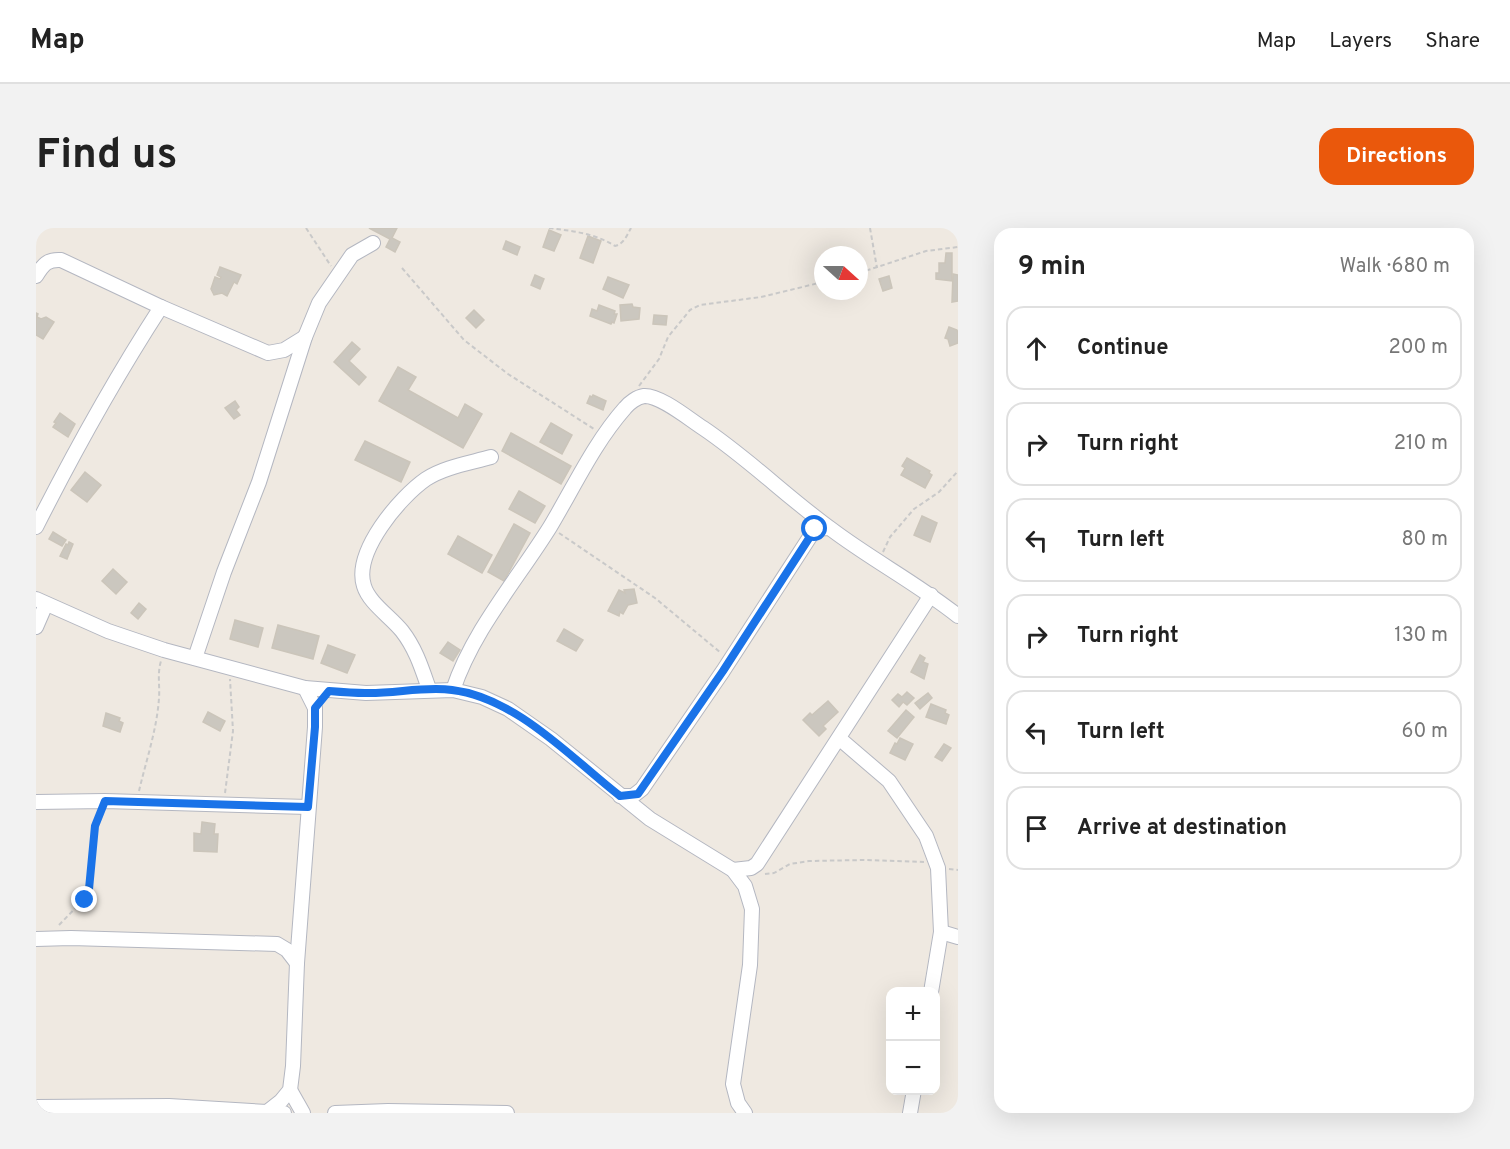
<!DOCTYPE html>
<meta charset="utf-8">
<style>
body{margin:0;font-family:Overpass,sans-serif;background:#f2f2f2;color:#222}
.controls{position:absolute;right:18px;bottom:18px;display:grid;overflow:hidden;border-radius:12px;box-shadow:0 6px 24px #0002}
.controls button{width:54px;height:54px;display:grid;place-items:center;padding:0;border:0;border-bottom:2px solid #e0e0e0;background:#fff;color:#222;font:30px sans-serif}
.compass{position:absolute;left:778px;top:18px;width:54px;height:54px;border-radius:50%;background:#fff;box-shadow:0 6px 24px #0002;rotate:111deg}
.stop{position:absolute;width:18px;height:18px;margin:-14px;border:4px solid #1a73e8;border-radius:50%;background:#fff}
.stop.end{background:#1a73e8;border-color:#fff;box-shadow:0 2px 6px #0008}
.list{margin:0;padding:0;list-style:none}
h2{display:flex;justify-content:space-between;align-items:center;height:78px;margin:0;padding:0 24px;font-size:26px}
h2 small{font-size:20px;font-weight:400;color:#767676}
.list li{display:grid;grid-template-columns:39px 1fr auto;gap:18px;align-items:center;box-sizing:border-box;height:84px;margin:0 12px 12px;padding:0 12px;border:2px solid #e0e0e0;border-radius:18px}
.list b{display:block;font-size:22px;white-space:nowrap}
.list em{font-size:20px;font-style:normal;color:#767676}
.icon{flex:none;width:33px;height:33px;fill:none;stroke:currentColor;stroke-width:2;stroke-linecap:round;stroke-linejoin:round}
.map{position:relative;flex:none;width:922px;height:885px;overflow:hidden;border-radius:18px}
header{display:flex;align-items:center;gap:36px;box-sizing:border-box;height:84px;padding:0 30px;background:#fff;border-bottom:2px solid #e0e0e0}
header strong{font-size:28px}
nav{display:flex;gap:33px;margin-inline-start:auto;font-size:21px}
.intro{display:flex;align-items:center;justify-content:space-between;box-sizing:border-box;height:144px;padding:0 36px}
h1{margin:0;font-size:42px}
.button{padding:15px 27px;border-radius:18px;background:#ea580c;color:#fff;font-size:21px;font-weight:700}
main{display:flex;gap:36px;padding:0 36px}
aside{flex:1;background:#fff;border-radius:18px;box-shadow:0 6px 24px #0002}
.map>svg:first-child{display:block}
.building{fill:#cbc7bf;stroke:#cbc5ba;stroke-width:1.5}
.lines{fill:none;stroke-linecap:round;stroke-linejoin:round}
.minor-casing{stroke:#b4b7c1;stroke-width:16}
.path{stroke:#c9c9c9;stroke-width:2;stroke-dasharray:4.5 3;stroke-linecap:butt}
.minor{stroke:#fff;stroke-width:14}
.route{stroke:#1a73e8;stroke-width:8}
</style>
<header>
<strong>Map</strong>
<nav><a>Map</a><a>Layers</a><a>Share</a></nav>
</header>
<div class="intro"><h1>Find us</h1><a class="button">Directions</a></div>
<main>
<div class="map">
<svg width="922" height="885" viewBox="0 0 922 885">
<rect width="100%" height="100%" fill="#efe9e1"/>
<g class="building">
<path d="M 333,0 L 361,0 L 356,10 L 364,14 L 359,24 L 350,19 L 354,11 Z"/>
<path d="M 513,2 L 525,7 L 518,23 L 507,19 Z"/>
<path d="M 552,8 L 565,13 L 557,35 L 544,30 Z"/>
<path d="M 470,13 L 484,19 L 481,27 L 467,21 Z"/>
<path d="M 910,25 L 916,25 L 916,53 L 900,51 L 900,45 L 903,45 L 903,35 L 909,35 Z"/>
<path d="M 184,39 L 205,47 L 201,56 L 198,54 L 191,68 L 186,65 L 178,67 L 175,61 L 179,49 L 184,51 L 185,49 L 181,47 Z"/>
<path d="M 917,46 L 922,47 L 922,73 L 916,74 Z"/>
<path d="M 499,47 L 508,51 L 504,61 L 495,57 Z"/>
<path d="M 853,48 L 856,60 L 847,63 L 843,51 Z"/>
<path d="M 572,49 L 593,57 L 587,70 L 567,61 Z"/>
<path d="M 596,76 L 597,79 L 604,80 L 603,91 L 585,93 L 584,77 Z"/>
<path d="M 563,77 L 579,83 L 578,86 L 581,86 L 578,95 L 576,94 L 575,96 L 554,88 L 556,81 L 561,83 Z"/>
<path d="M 438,82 L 448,92 L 440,100 L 430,90 Z"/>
<path d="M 0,85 L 2,86 L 1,89 L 5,91 L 10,89 L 18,94 L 7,111 L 0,107 Z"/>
<path d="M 618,87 L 631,88 L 630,97 L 617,96 Z"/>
<path d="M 913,99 L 921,102 L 922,105 L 922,115 L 914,118 L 912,111 L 909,110 Z"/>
<path d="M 316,114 L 324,121 L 313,133 L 330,149 L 323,157 L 298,134 Z"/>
<path d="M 362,139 L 380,149 L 372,162 L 422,190 L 429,176 L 446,186 L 427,220 L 343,173 Z"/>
<path d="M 557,167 L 570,173 L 567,182 L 551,175 L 554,168 L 556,169 Z"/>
<path d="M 199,173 L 203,179 L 200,182 L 204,187 L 198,191 L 189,180 Z"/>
<path d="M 24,185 L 39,196 L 32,209 L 17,199 L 20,195 L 18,194 Z"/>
<path d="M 515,195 L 536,207 L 526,226 L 504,214 Z"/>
<path d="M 475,205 L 535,238 L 525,256 L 466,223 Z"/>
<path d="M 329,213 L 374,234 L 365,254 L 319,232 Z"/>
<path d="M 871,230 L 894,243 L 893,245 L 896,247 L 889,260 L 865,247 L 869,240 L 866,238 Z"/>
<path d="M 49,244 L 65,257 L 51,274 L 35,262 Z"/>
<path d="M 483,263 L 509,278 L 499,295 L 473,281 Z"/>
<path d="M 886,288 L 901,295 L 894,314 L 878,307 Z"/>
<path d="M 478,296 L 494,305 L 468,353 L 452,344 Z"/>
<path d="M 17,304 L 30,312 L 26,318 L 13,311 Z"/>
<path d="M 422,308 L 456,327 L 446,345 L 412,326 Z"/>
<path d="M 33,314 L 37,316 L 31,331 L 24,328 L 30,316 L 32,317 Z"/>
<path d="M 77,341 L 91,354 L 80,366 L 66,353 Z"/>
<path d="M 598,361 L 601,375 L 592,377 L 587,386 L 584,384 L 583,388 L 572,383 L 583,362 L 589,365 L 588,362 Z"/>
<path d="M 103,375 L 110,381 L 102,391 L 95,385 Z"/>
<path d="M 199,392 L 227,400 L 222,419 L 194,411 Z"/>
<path d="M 242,397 L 283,408 L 277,431 L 236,420 Z"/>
<path d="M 528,401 L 547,412 L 540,423 L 521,413 Z"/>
<path d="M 412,414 L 424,422 L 417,433 L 404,425 Z"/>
<path d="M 292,417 L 319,427 L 311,445 L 285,435 Z"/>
<path d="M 884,427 L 889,430 L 887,434 L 892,436 L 888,451 L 875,444 Z"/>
<path d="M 871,464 L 878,470 L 871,477 L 867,474 L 863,479 L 856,472 L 862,466 L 866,469 Z"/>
<path d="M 892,465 L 896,470 L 884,481 L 879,475 Z"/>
<path d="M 792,473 L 802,484 L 787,498 L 790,501 L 783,508 L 767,492 L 774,485 L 776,487 Z"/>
<path d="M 895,476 L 910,482 L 909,485 L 913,487 L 910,496 L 890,489 Z"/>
<path d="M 870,482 L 878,489 L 861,510 L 852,503 Z"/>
<path d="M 172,484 L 189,493 L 184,503 L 167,494 Z"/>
<path d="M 70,485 L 84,490 L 83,493 L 87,495 L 84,504 L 67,498 Z"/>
<path d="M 864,510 L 877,516 L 869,532 L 854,525 L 859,515 L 861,516 Z"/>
<path d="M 908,516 L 915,520 L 906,533 L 899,529 Z"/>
<path d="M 166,594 L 179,596 L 178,606 L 182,606 L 181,624 L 158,623 L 158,605 L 165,606 Z"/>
</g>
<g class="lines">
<defs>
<g id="minor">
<path d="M 0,48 C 7,37 11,31 25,32 L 125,79 L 232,125 L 248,122 L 269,109"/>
<path d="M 0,299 C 38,224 79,150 125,79"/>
<path d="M 0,371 L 72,403 L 128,422 L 269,460 L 330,465 L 417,462 L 446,469 L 472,481 L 515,511 L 614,591 L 697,642 L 709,658 L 716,681 L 714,737 L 697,856 L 702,875 L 709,885"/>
<path d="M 0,399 L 10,376"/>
<path d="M 159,430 L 188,344 L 223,254 L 269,109 L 283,75 L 316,27 L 337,15"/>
<path d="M 393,461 C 386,441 380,421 366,403 C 355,389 333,375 328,358 C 317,324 364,269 390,251 C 408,239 434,235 455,229"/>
<path d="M 417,462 C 437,402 481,352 514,299 C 538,259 558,215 589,180 C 593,175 601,169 608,168 C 624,167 653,191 667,200 C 713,231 751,269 795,301 C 836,332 882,356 922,388"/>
<path d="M 804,511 L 853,553 L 890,608 L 902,640 L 905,704 L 895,764"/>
<path d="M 584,568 L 597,568 L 606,561 L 687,443 L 779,301 L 793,300"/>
<path d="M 0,574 L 69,573 L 272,579"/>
<path d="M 697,642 L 715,640 L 721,636 L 895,367"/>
<path d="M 905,704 L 922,709"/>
<path d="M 0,711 L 35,710 L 241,716 L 251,722 L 261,735"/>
<path d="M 254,862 L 267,885"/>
<path d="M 0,879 L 133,878 L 248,885"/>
<path d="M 231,884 L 245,873 L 254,862 L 257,838 L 261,735 L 279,499 L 279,480 L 269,460"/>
<path d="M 299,885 L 352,883 L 471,885"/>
<path d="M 874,885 L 878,862"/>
</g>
</defs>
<use href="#minor" class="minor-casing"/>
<g class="path">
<path d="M 270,0 L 295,38"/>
<path d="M 513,0 C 536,3 558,5 579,18 C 588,16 591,7 595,0"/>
<path d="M 834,0 L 841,40"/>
<path d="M 366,40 L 428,112 L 472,146 L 558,201"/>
<path d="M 823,45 L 890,23 L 922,19"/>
<path d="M 603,158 L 623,131 L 632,109 L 654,82 L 664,77 L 725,69 L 787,54"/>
<path d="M 523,305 L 619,370 L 685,425"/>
<path d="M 847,324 L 854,309 L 878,281 L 903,264 L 922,243"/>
<path d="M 103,563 C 110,533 121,501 123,470 C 124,457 121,446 125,433"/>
<path d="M 189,565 L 197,503 L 194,451"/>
<path d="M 913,641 L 922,642"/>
<path d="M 729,646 L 738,645 L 754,636 L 773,633 L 828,632 L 888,634"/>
<path d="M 23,697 L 52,667 L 58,605 L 64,584"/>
</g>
<use href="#minor" class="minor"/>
</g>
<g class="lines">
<path class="route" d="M 49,672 L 53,661 L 59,598 L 69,573 L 272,579 L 279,499 L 279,480 L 293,463 C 305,464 317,465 329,465 C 358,466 388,458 416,462 C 481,470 535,530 584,568 L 602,566 L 687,443 L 779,301"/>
</g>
</svg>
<div class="controls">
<button>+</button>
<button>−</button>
</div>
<svg class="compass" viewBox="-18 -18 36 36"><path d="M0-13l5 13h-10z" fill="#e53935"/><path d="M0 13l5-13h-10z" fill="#767676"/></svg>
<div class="stop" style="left:779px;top:301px"></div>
<div class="stop end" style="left:49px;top:672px"></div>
</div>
<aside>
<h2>9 min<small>Walk · 680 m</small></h2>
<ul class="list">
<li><svg class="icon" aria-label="ahead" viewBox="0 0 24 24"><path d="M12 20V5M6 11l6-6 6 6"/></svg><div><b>Continue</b></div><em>200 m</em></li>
<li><svg class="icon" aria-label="right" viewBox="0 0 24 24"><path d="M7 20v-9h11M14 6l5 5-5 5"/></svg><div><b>Turn right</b></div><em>210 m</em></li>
<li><svg class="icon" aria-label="left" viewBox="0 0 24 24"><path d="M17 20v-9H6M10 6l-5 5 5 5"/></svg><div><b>Turn left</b></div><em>80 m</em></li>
<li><svg class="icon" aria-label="right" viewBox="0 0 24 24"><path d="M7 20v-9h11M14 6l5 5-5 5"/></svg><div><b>Turn right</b></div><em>130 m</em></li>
<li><svg class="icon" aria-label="left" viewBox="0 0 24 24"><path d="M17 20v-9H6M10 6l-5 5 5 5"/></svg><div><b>Turn left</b></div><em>60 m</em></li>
<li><svg class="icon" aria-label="arrive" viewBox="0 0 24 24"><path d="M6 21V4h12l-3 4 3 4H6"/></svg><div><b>Arrive at destination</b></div></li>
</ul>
</aside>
</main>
